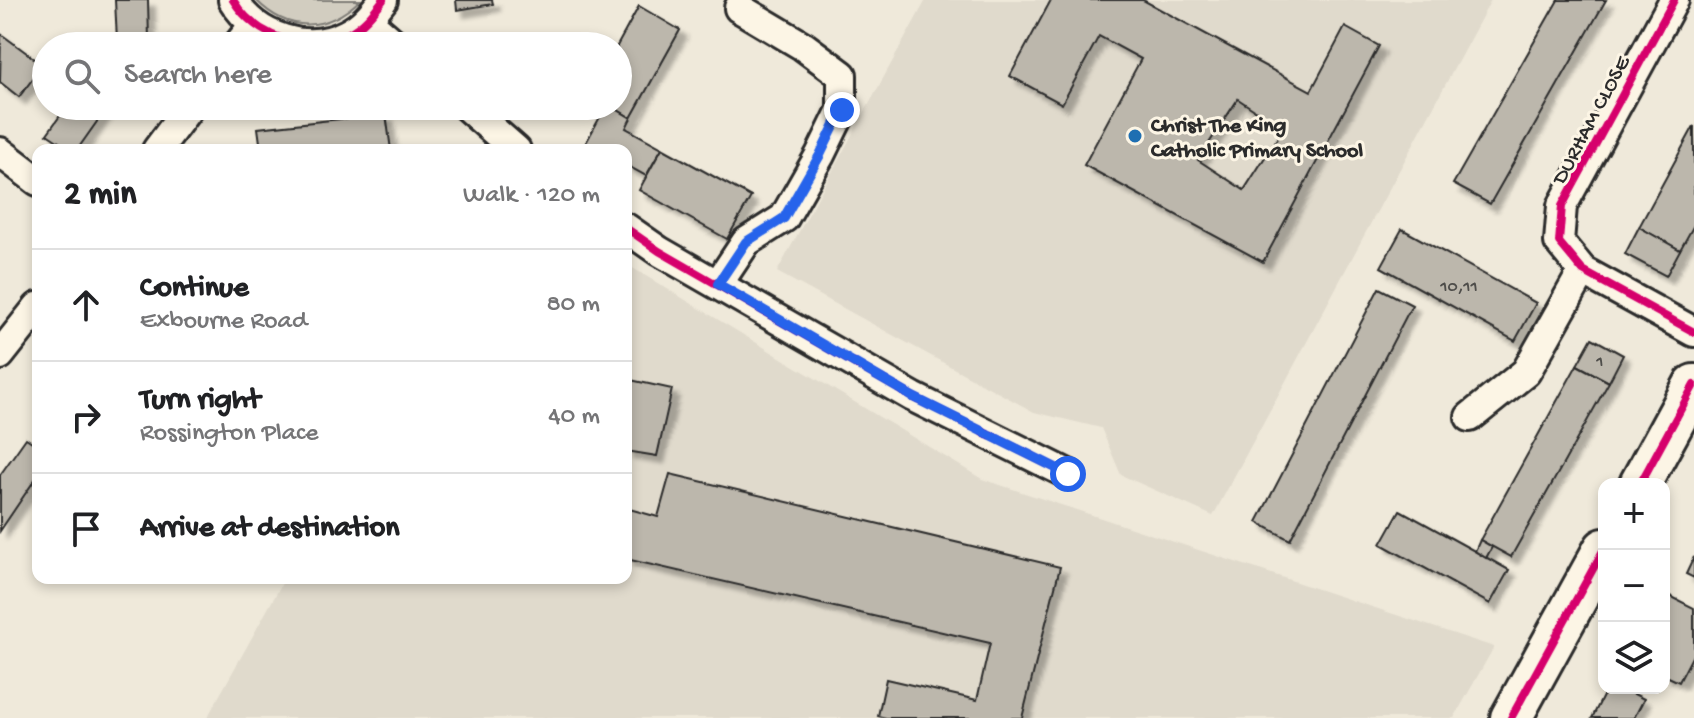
<!DOCTYPE html>
<meta charset="utf-8">
<style>
body{margin:0;font-family:"Gochi Hand",sans-serif;background:#f2f2f2;color:#202124}
.controls{position:absolute;right:24px;bottom:24px;display:grid;overflow:hidden;border-radius:16px;box-shadow:0 4px 12px #0003}
.controls button{width:72px;height:72px;display:grid;place-items:center;padding:0;border:0;border-bottom:2px solid #e0e0e0;background:#fff;color:#202124;font:40px sans-serif}
.stop{position:absolute;width:24px;height:24px;margin:-18px;border:6px solid #2563eb;border-radius:50%;background:#fff}
.stop.end{background:#2563eb;border-color:#fff;box-shadow:0 2px 8px #0008}
.list{margin:0;padding:0;list-style:none}
h2{display:flex;justify-content:space-between;align-items:center;height:104px;margin:0;padding:0 32px;font-size:34px}
h2 small{font-size:26px;font-weight:400;color:#757577}
.list li{display:grid;grid-template-columns:52px 1fr auto;gap:24px;align-items:center;box-sizing:border-box;height:112px;padding:0 32px;border-top:2px solid #e0e0e0}
.list b{display:block;font-size:30px;white-space:nowrap}
.list p{margin:0;font-size:26px;white-space:nowrap;color:#757577}
.list em{font-size:26px;font-style:normal;color:#757577}
.icon{flex:none;width:44px;height:44px;fill:none;stroke:currentColor;stroke-width:2;stroke-linecap:round;stroke-linejoin:round}
.map{position:relative;flex:none;width:1694px;height:718px;overflow:hidden}
.search{position:absolute;background:#fff;box-shadow:0 4px 12px #0003;left:32px;top:32px;width:600px;height:88px;display:flex;align-items:center;gap:20px;box-sizing:border-box;padding:0 28px;border-radius:44px;color:#757577;font-size:30px}
.panel{position:absolute;background:#fff;box-shadow:0 4px 12px #0003;left:32px;top:144px;width:600px;height:440px;border-radius:16px}
.map>svg:first-child{display:block}
.built{fill:#e0dacc}
.green{fill:#d2cdc0;stroke:#7e7c76;stroke-width:2}
.building{fill:#bcb7ac;stroke:#2b2b2b;stroke-width:2;fill-rule:evenodd;filter:url(#shadow)}
.lines{fill:none;stroke-linecap:round;stroke-linejoin:round}
.street-casing{stroke:#2b2b2b;stroke-width:34}
.secondary-casing{stroke:#2b2b2b;stroke-width:46}
.street{stroke:#fcf5e5;stroke-width:28}
.secondary{stroke:#fcf5e5;stroke-width:40}
.cycleway-casing{stroke:#fcf5e5;stroke-width:13}
.cycleway{stroke:#d6006c;stroke-width:8}
.route{stroke:#2563eb;stroke-width:10}
.poi-dot{fill:#1f6fb2;stroke:#fcf5e5;stroke-width:3}
.labels{text-anchor:middle;stroke-width:6;stroke-linejoin:round;paint-order:stroke}
.number-label{font-size:18px;fill:#4f4e4b}
.street-label{font-size:22px;fill:#2b2b2b;stroke:#fcf5e5}
.poi-label{font-size:22px;font-weight:bold;fill:#2b2b2b;stroke:#fcf5e5;text-anchor:start}
</style>
<div class="map">
<svg width="1694" height="718" viewBox="0 0 1694 718">
<defs>
<filter id="shadow"><feDropShadow dx="7" dy="7" stdDeviation="2" flood-color="#0004"/></filter>
</defs>
<rect width="100%" height="100%" fill="#efe9da"/>
<filter id="ink" filterUnits="userSpaceOnUse"><feTurbulence type="fractalNoise" baseFrequency=".0125" numOctaves="2"/><feDisplacementMap in="SourceGraphic" scale="16" xChannelSelector="R" yChannelSelector="G"/><feConvolveMatrix kernelMatrix="1 2 1 2 8 2 1 2 1" color-interpolation-filters="sRGB"/></filter>
<g filter="url(#ink)">
<g class="built">
<path d="M 926,0 L 1491,0 L 1213,516 L 1121,475 L 1101,428 L 1034,412 L 777,272 Z"/>
<path d="M 626,264 L 982,479 L 1494,647 L 1454,718 L 207,718 L 285,578 L 626,578 Z"/>
</g>
<path class="green" d="M 256,0 L 360,0 C 327,32 288,33 256,0 Z"/>
<g class="building">
<path d="M 115,0 L 148,0 L 149,40 L 117,41 Z"/>
<path d="M 456,0 L 492,0 L 493,4 L 457,10 Z"/>
<path d="M 1051,0 L 1143,0 L 1311,91 L 1345,27 L 1379,46 L 1263,262 L 1084,165 L 1141,59 L 1099,36 L 1062,104 L 1010,76 ZM 1238,99 L 1283,129 L 1244,190 L 1198,160 Z"/>
<path d="M 1558,0 L 1606,0 L 1490,204 L 1453,184 Z"/>
<path d="M 639,6 L 680,30 L 631,118 L 611,106 L 618,106 L 617,46 Z"/>
<path d="M 1,34 L 43,65 L 19,97 L 0,82 Z"/>
<path d="M 67,106 L 108,106 L 77,150 L 71,150 L 47,134 Z"/>
<path d="M 606,106 L 611,106 L 631,118 L 626,128 L 662,148 L 646,176 L 626,165 L 626,150 L 582,150 Z"/>
<path d="M 386,114 L 391,150 L 261,150 L 258,128 Z"/>
<path d="M 1694,126 L 1694,225 L 1680,250 L 1639,227 Z"/>
<path d="M 662,148 L 751,197 L 727,239 L 639,190 Z"/>
<path d="M 1639,227 L 1680,250 L 1666,276 L 1625,254 Z"/>
<path d="M 1402,229 L 1536,303 L 1515,341 L 1381,267 Z"/>
<path d="M 1379,288 L 1412,305 L 1290,540 L 1257,522 Z"/>
<path d="M 1592,338 L 1623,355 L 1609,382 L 1577,365 Z"/>
<path d="M 1577,365 L 1609,382 L 1511,557 L 1480,540 Z"/>
<path d="M 626,379 L 672,389 L 657,456 L 626,451 Z"/>
<path d="M 26,438 L 38,446 L 38,475 L 0,531 L 0,475 Z"/>
<path d="M 670,474 L 1060,567 L 1022,718 L 886,718 L 878,716 L 886,679 L 977,700 L 990,643 L 626,559 L 626,508 L 658,517 Z"/>
<path d="M 1400,510 L 1509,570 L 1490,604 L 1381,544 Z"/>
<path d="M 1480,540 L 1492,547 L 1486,558 L 1475,551 Z"/>
<path d="M 1694,557 L 1694,578 L 1686,574 Z"/>
<path d="M 1664,593 L 1694,608 L 1694,653 L 1679,682 L 1664,675 Z"/>
<path d="M 1607,688 L 1622,688 L 1644,699 L 1634,718 L 1592,718 Z"/>
</g>
<g class="lines">
<defs>
<g id="street">
<path d="M 233,0 C 256,38 307,55 347,34 C 363,26 373,13 383,0"/>
<path d="M 1674,0 L 1562,206 L 1559,242 L 1583,271 L 1694,332"/>
<path d="M 367,20 L 397,46"/>
<path d="M 237,46 L 254,25"/>
<path d="M 466,106 L 516,150"/>
<path d="M 157,150 L 190,106"/>
<path d="M 0,152 L 38,181"/>
<path d="M 626,228 L 659,251 L 913,397 L 1068,474"/>
<path d="M 718,284 L 746,242 L 784,218 L 820,155 L 842,110 L 842,75 L 803,46 L 739,8"/>
<path d="M 0,355 L 38,307"/>
<path d="M 1470,417 L 1526,372 L 1583,271"/>
</g>
<g id="secondary">
<path d="M 1640,484 L 1694,385"/>
<path d="M 1511,718 L 1604,549"/>
</g>
</defs>
<use href="#street" class="street-casing"/>
<use href="#secondary" class="secondary-casing"/>
<use href="#street" class="street"/>
<use href="#secondary" class="secondary"/>
<defs>
<g id="cycleway">
<path d="M 233,0 C 256,38 307,55 347,34 C 363,26 373,13 383,0"/>
<path d="M 1674,0 L 1562,206 L 1559,242 L 1583,271 L 1694,332"/>
<path d="M 626,228 L 659,251 L 913,397 L 1068,474"/>
<path d="M 1640,484 L 1694,385"/>
<path d="M 1511,718 L 1604,549"/>
</g>
</defs>
<use href="#cycleway" class="cycleway-casing"/>
<use href="#cycleway" class="cycleway"/>
</g>
</g>
<g class="lines" filter="url(#ink)">
<path class="route" d="M 842,110 L 820,155 L 784,218 L 746,242 L 718,284 L 913,397 L 1068,474"/>
</g>
<circle class="poi-dot" cx="1135" cy="136" r="8"/>
<g class="labels">
<g class="number-label">
<text x="1459" y="291">10,11</text>
<text x="1600" y="366">1</text>
</g>
<g class="street-label">
<text transform="translate(1589 119) rotate(-62)" y="8">DURHAM CLOSE</text>
</g>
<g class="poi-label">
<text x="1151" y="131">Christ The King<tspan x="1151" dy="25">Catholic Primary School</tspan></text>
</g>
</g>
</svg>
<div class="controls">
<button>+</button>
<button>−</button>
<button><svg class="icon" aria-label="layers" viewBox="0 0 24 24"><path d="M12 4l9 5-9 5-9-5zM3 14l9 5 9-5"/></svg></button>
</div>
<div class="stop" style="left:1068px;top:474px"></div>
<div class="stop end" style="left:842px;top:110px"></div>
<div class="search"><svg class="icon" aria-label="search" viewBox="0 0 24 24"><circle cx="10" cy="10" r="6"/><path d="M15 15l6 6"/></svg>Search here</div>
<section class="panel">
<h2>2 min<small>Walk · 120 m</small></h2>
<ul class="list">
<li><svg class="icon" aria-label="ahead" viewBox="0 0 24 24"><path d="M12 20V5M6 11l6-6 6 6"/></svg><div><b>Continue</b><p>Exbourne Road</p></div><em>80 m</em></li>
<li><svg class="icon" aria-label="right" viewBox="0 0 24 24"><path d="M7 20v-9h11M14 6l5 5-5 5"/></svg><div><b>Turn right</b><p>Rossington Place</p></div><em>40 m</em></li>
<li><svg class="icon" aria-label="arrive" viewBox="0 0 24 24"><path d="M6 21V4h12l-3 4 3 4H6"/></svg><div><b>Arrive at destination</b></div></li>
</ul>
</section>
</div>
